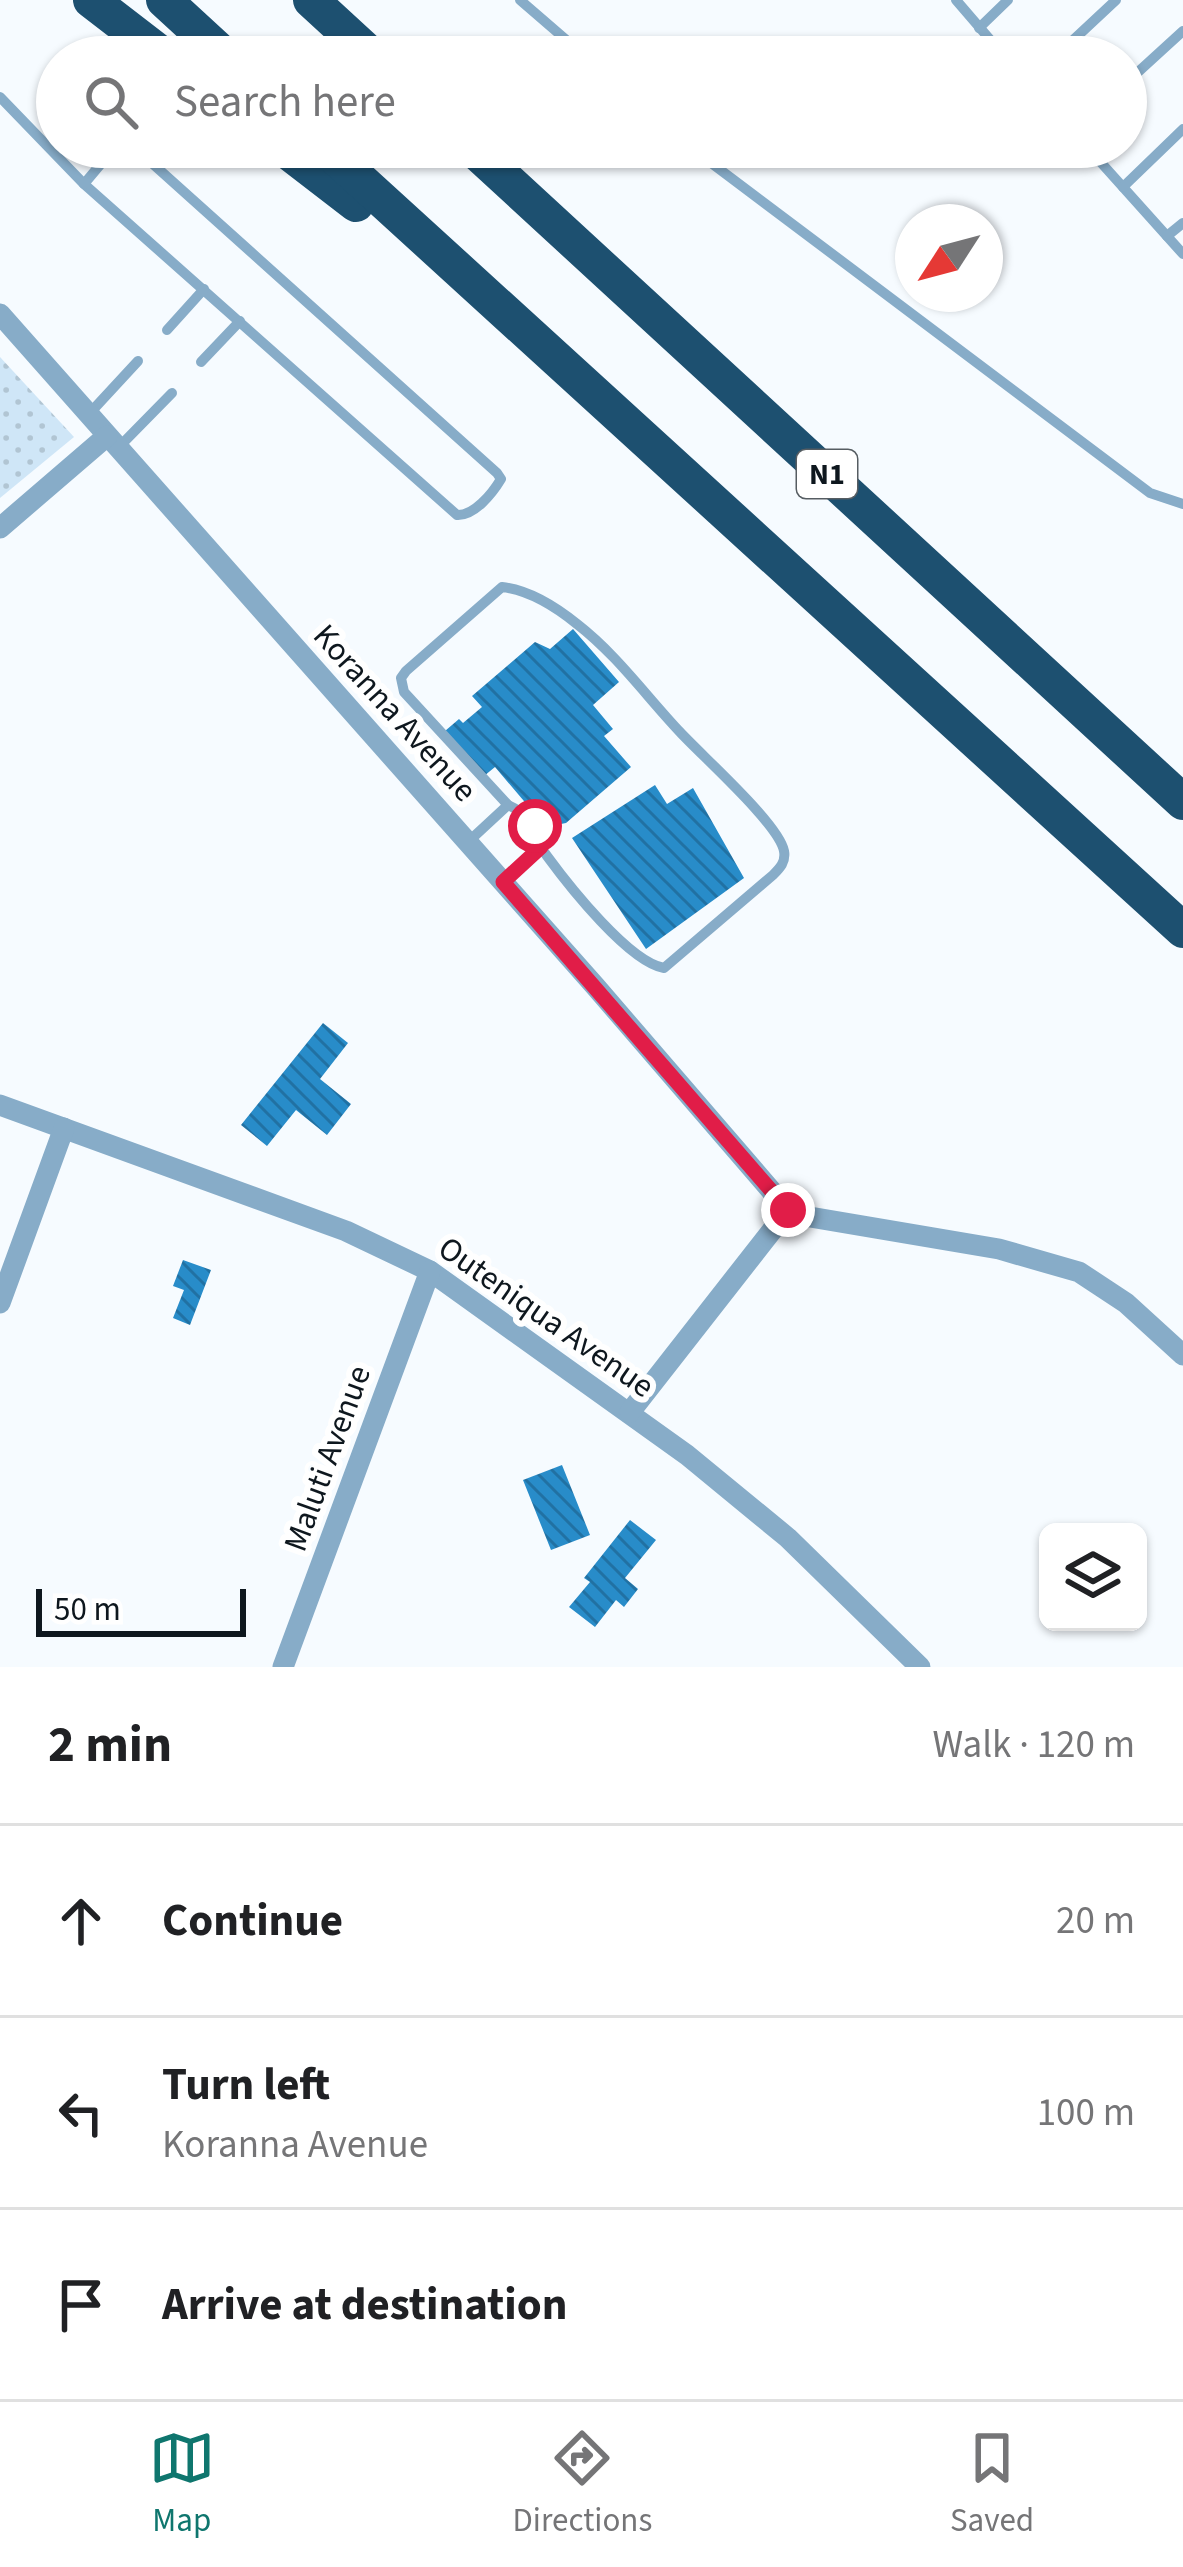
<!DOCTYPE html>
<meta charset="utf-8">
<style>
body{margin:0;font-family:"Source Sans 3",sans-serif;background:#f2f2f2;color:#202124}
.controls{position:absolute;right:36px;bottom:36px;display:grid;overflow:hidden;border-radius:18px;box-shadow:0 3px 9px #0004}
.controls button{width:108px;height:108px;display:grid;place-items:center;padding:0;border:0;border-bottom:3px solid #e0e0e0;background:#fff;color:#202124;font:60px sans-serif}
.compass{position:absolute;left:895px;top:204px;width:108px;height:108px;border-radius:50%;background:#fff;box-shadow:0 3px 9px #0004;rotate:234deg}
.scale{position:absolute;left:36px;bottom:30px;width:210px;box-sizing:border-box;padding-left:12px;border:6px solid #0e171e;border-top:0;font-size:33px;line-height:42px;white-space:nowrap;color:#0e171e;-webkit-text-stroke:9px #fff;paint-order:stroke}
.stop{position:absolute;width:36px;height:36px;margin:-27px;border:9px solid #e11d48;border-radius:50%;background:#fff}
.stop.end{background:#e11d48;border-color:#fff;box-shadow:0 3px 12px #0008}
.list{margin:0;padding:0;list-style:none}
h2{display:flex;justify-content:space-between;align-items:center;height:156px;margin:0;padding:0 48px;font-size:51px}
h2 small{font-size:39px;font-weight:400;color:#757577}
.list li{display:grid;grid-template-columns:78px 1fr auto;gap:36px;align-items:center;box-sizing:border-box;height:192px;padding:0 48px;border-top:3px solid #e0e0e0}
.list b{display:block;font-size:45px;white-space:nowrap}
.list p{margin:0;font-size:39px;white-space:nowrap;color:#757577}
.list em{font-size:39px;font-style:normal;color:#757577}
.icon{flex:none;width:66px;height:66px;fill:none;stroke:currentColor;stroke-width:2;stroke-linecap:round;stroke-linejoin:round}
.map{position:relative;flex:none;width:1183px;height:1667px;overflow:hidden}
.search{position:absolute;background:#fff;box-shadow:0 3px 9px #0004;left:36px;right:36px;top:36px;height:132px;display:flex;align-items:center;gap:30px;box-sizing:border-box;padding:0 42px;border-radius:66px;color:#757577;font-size:45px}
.sheet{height:732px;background:#fff}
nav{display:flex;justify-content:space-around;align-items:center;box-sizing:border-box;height:168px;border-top:3px solid #e0e0e0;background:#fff;font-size:33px;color:#757577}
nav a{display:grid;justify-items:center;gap:6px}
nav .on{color:#0f766e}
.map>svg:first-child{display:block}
.park{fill:url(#park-dots)}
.building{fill:url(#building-back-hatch)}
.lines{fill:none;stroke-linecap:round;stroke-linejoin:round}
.lane{stroke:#87acc8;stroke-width:10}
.street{stroke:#87acc8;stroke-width:21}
.highway{stroke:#1d5070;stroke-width:36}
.route{stroke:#e11d48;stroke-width:15}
.labels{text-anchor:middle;stroke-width:12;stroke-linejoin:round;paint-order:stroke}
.shield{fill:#fff;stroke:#565d62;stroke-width:3}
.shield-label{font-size:30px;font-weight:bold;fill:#0e171e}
.street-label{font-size:33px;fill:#0e171e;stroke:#fff}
</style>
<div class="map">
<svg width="1183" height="1667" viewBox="0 0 1183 1667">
<defs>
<pattern id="park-dots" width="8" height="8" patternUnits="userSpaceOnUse" patternTransform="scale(3)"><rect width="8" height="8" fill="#cfe6f7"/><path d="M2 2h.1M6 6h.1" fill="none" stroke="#b1c5d3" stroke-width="1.8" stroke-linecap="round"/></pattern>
<pattern id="building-back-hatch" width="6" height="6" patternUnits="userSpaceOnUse" patternTransform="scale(3)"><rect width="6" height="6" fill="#288cc9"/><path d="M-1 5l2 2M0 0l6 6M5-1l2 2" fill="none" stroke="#2171a3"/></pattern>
</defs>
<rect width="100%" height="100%" fill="#f6fbff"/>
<path class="park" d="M 0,357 L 74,437 L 0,498 Z"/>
<g class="building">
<path d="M 573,629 L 619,682 L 593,705 L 613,729 L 604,736 L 631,767 L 566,823 L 546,827 L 495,767 L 484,776 L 445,731 L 459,719 L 463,723 L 482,707 L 472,696 L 535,642 L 550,649 Z"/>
<path d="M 655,785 L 667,804 L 693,788 L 744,878 L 646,949 L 572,838 Z"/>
<path d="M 323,1023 L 348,1043 L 320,1079 L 351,1104 L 327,1135 L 296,1110 L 267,1146 L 241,1125 Z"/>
<path d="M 183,1260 L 211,1270 L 190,1325 L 173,1318 L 184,1290 L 173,1286 Z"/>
<path d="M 562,1465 L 590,1535 L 551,1550 L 523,1480 Z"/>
<path d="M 630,1520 L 656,1540 L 625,1578 L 638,1589 L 624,1607 L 616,1600 L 595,1627 L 569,1607 L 590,1582 L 584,1578 Z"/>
</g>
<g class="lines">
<g class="lane">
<path d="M 520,0 L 586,57"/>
<path d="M 956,0 L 1005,57"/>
<path d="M 979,28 L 1008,0"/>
<path d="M 1055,57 L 1116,0"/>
<path d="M 1126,83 L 1183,31"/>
<path d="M 0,97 L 84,184 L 457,515 C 474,516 492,494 501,479 L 497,473 L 134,147"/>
<path d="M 690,147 L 1150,493 L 1183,504"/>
<path d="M 1087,147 L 1183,254"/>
<path d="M 84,184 L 115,147"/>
<path d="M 1123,187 L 1183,129"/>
<path d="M 1167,236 L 1183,223"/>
<path d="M 167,330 L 204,289"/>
<path d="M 201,362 L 240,321"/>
<path d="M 89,414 L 138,361"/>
<path d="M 118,448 L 172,393"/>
<path d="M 502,587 C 529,590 556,607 577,624 C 617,655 646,696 680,732 C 702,756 779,824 784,851 C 786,862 780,868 773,875 L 664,968 C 629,962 569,886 547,856 C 530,833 539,819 508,805 L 404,692 L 401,678 L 406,671 Z"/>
<path d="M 468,842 L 508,805"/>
<path d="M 504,881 L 541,847"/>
</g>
<g class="street">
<path d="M 0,314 L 595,986 L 788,1210 L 810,1217 L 999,1249 L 1079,1272 L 1126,1303 L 1183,1355"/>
<path d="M 0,528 L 107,436"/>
<path d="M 0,1105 L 346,1231 L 430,1271 L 687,1455 L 788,1538 L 920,1667"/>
<path d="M 0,1303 L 64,1128"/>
<path d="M 630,1412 L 788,1210"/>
<path d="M 283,1667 L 430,1271"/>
</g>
<g class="highway">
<path d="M 91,0 L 165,57"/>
<path d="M 164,0 L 226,57"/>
<path d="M 311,0 L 373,57"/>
<path d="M 282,147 L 356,204"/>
<path d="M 324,147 L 1183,930"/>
<path d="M 471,147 L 1183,802"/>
</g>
</g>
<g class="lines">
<path class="route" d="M 535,826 L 541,847 L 503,882 L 788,1210"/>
</g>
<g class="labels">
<rect class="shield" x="797" y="450" width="60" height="48" rx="9"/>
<g class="shield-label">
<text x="827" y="484">N1</text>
</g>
<g class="street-label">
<text transform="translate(396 712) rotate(48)" y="12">Koranna Avenue</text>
<text transform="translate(547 1316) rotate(35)" y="12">Outeniqua Avenue</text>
<text transform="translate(326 1458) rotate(-70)" y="12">Maluti Avenue</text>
</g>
</g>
</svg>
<div class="controls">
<button><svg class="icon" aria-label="layers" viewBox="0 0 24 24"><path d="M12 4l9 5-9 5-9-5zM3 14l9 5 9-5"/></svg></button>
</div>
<svg class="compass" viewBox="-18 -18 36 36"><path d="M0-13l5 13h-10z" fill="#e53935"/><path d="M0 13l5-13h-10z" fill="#757577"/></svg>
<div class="scale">50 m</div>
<div class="stop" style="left:535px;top:826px"></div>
<div class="stop end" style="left:788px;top:1210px"></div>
<div class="search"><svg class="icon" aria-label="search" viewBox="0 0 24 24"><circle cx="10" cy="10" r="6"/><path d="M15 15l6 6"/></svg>Search here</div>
</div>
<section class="sheet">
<h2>2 min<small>Walk · 120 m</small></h2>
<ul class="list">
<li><svg class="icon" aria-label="ahead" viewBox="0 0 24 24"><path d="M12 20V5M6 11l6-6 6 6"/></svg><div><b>Continue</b></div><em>20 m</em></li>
<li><svg class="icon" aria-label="left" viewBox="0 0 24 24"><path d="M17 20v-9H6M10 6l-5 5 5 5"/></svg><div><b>Turn left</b><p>Koranna Avenue</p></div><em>100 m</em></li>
<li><svg class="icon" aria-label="arrive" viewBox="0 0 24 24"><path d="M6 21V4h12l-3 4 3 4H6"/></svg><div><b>Arrive at destination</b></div></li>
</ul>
</section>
<nav>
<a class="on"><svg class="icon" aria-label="map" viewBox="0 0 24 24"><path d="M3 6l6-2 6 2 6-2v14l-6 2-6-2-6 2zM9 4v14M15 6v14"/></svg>Map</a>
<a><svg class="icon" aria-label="directions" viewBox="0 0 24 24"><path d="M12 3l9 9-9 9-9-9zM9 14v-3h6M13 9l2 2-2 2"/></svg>Directions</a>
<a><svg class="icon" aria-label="saved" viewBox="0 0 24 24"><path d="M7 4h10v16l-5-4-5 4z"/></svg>Saved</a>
</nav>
